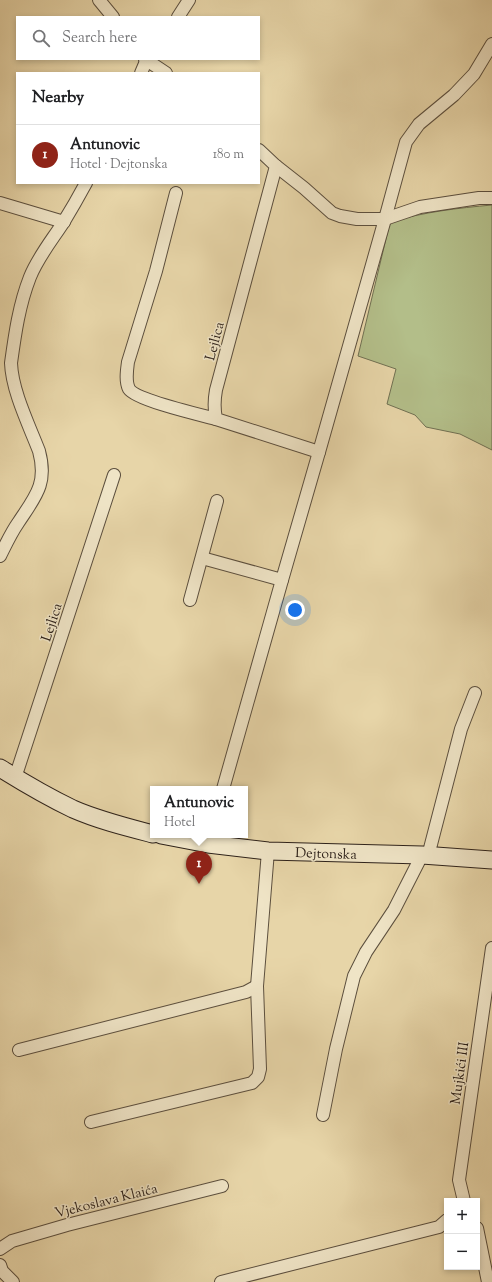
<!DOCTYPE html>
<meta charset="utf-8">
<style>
body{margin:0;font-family:"Sorts Mill Goudy",serif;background:#f6f6f6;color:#202124}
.controls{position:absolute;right:12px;bottom:12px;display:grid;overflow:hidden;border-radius:0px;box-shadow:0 2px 6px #0003}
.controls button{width:36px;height:36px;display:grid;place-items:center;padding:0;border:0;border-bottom:1px solid #e0e0e0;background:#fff;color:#202124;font:20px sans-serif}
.you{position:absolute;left:295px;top:610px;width:14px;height:14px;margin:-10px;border:3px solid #fff;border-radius:50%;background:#1a73e8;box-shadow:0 0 0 6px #1a73e833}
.badge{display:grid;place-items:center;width:26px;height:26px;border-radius:50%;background:#8f2418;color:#fff;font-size:13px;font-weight:700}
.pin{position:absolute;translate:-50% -33px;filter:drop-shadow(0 1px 2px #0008)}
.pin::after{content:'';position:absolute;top:21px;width:14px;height:12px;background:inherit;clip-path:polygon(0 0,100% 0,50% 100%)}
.popup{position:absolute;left:150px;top:786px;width:98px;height:52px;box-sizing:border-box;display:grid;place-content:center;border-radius:0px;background:#fff;filter:drop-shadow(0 1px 3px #0005);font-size:13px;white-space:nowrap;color:#757577}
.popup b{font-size:15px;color:#202124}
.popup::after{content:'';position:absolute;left:50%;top:100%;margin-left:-8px;border:8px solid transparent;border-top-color:#fff}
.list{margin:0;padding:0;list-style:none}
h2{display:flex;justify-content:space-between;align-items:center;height:52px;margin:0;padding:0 16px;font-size:17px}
h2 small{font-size:13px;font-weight:400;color:#757577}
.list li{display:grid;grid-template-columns:26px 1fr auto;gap:12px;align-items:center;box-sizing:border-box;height:60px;padding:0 16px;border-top:1px solid #e0e0e0}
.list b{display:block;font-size:15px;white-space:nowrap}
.list p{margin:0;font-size:13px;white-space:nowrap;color:#757577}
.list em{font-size:13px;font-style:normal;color:#757577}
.icon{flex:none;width:22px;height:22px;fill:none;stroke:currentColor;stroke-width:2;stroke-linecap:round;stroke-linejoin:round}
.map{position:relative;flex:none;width:492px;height:1282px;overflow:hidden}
.search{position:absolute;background:#fff;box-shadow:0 2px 6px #0003;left:16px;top:16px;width:244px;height:44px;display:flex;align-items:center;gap:10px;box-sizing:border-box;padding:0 14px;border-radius:0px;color:#757577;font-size:15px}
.panel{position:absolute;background:#fff;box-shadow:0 2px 6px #0003;left:16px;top:72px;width:244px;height:112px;border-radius:0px}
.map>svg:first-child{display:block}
.green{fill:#b3be89;stroke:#707052}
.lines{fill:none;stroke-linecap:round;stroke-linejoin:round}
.street-casing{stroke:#5c4f3e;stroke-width:14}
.secondary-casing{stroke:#2e221a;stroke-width:19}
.street{stroke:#efe4c6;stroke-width:12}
.secondary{stroke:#efe4c6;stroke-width:17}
.labels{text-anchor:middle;stroke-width:3;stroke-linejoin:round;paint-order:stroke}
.street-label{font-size:14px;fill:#2e221a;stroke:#efe4c6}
</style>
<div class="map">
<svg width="492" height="1282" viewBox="0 0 492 1282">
<rect width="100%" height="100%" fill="#e7d5a8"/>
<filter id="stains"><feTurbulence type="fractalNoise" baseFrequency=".005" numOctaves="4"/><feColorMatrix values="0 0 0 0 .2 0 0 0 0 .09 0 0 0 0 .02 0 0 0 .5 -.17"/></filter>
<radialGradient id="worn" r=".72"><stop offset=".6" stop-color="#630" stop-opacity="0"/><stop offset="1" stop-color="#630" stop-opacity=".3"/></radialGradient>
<path class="green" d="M 492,205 L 492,450 L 460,434 L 426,427 L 415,415 L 387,404 L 396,369 L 358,356 L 390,222 C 424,212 458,208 492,205 Z"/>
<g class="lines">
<defs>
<g id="street">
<path d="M 99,0 L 113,17"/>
<path d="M 178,17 L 189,0"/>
<path d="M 145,59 L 166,73"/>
<path d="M 141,73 L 147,59"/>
<path d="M 276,166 L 304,188 L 332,213 L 340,216 L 357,219 L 385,219 L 319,452"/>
<path d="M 176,193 L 156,271 L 128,362 C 127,370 125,381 129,389 C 136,400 201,415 216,419"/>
<path d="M 0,203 L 64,222"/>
<path d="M 385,219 L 406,142 L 419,124 L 454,95 L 474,74 L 492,44"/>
<path d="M 385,219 L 420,207 L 479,198 L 492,198"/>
<path d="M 0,556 C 6,544 11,533 18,523 C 35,497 48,484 39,451 C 29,425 12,391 11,363 C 15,334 19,305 30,277 C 38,257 52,240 63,223 C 71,210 79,196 86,183"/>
<path d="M 202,558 L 282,580"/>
<path d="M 190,600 L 217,501"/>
<path d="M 15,778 L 114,475"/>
<path d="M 223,789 L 282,580 L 319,452 L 216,419 C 214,409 214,401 216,390 L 276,166 L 259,150"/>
<path d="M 428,856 L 461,729 L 475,693"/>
<path d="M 19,1050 L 246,992 L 257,986"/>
<path d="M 323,1115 L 336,1049 L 354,976 L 366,952 L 394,910 L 422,855"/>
<path d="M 91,1122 L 252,1083 L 258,1077 L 260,1069 L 257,986 L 268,851"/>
<path d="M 464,1201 L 459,1180 L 492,948"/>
<path d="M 477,1228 L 488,1282"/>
<path d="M 0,1249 L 12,1241 L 67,1225 L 222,1186"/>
<path d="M 0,1265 L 2,1271 L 13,1282"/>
<path d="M 221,1282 L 439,1227 L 447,1220"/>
</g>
<g id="secondary">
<path d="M 0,768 C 24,783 48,797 73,809 C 98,820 126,827 153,834"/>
<path d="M 161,835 L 208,844 L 268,851 L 422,855 L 492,860"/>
</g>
</defs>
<use href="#street" class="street-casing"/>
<use href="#secondary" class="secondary-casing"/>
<use href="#street" class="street"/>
<use href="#secondary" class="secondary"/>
</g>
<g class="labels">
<g class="street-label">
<text transform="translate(214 341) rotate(-75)" y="5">Lejlica</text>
<text transform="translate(51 622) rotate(-72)" y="5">Lejlica</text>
<text transform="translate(326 853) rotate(2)" y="5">Dejtonska</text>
<text transform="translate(459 1073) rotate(-82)" y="5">Mujkići III</text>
<text transform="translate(106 1200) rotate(-14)" y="5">Vjekoslava Klaića</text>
</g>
</g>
<rect width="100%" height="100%" filter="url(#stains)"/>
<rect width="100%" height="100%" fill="url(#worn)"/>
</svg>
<div class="controls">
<button>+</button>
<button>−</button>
</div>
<div class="you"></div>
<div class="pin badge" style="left:199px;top:884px">1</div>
<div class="popup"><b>Antunovic</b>Hotel</div>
<div class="search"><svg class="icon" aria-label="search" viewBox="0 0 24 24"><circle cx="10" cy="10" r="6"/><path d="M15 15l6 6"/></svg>Search here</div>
<section class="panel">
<h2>Nearby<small></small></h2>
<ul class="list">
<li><span class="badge">1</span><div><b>Antunovic</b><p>Hotel · Dejtonska</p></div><em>180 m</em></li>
</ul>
</section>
</div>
